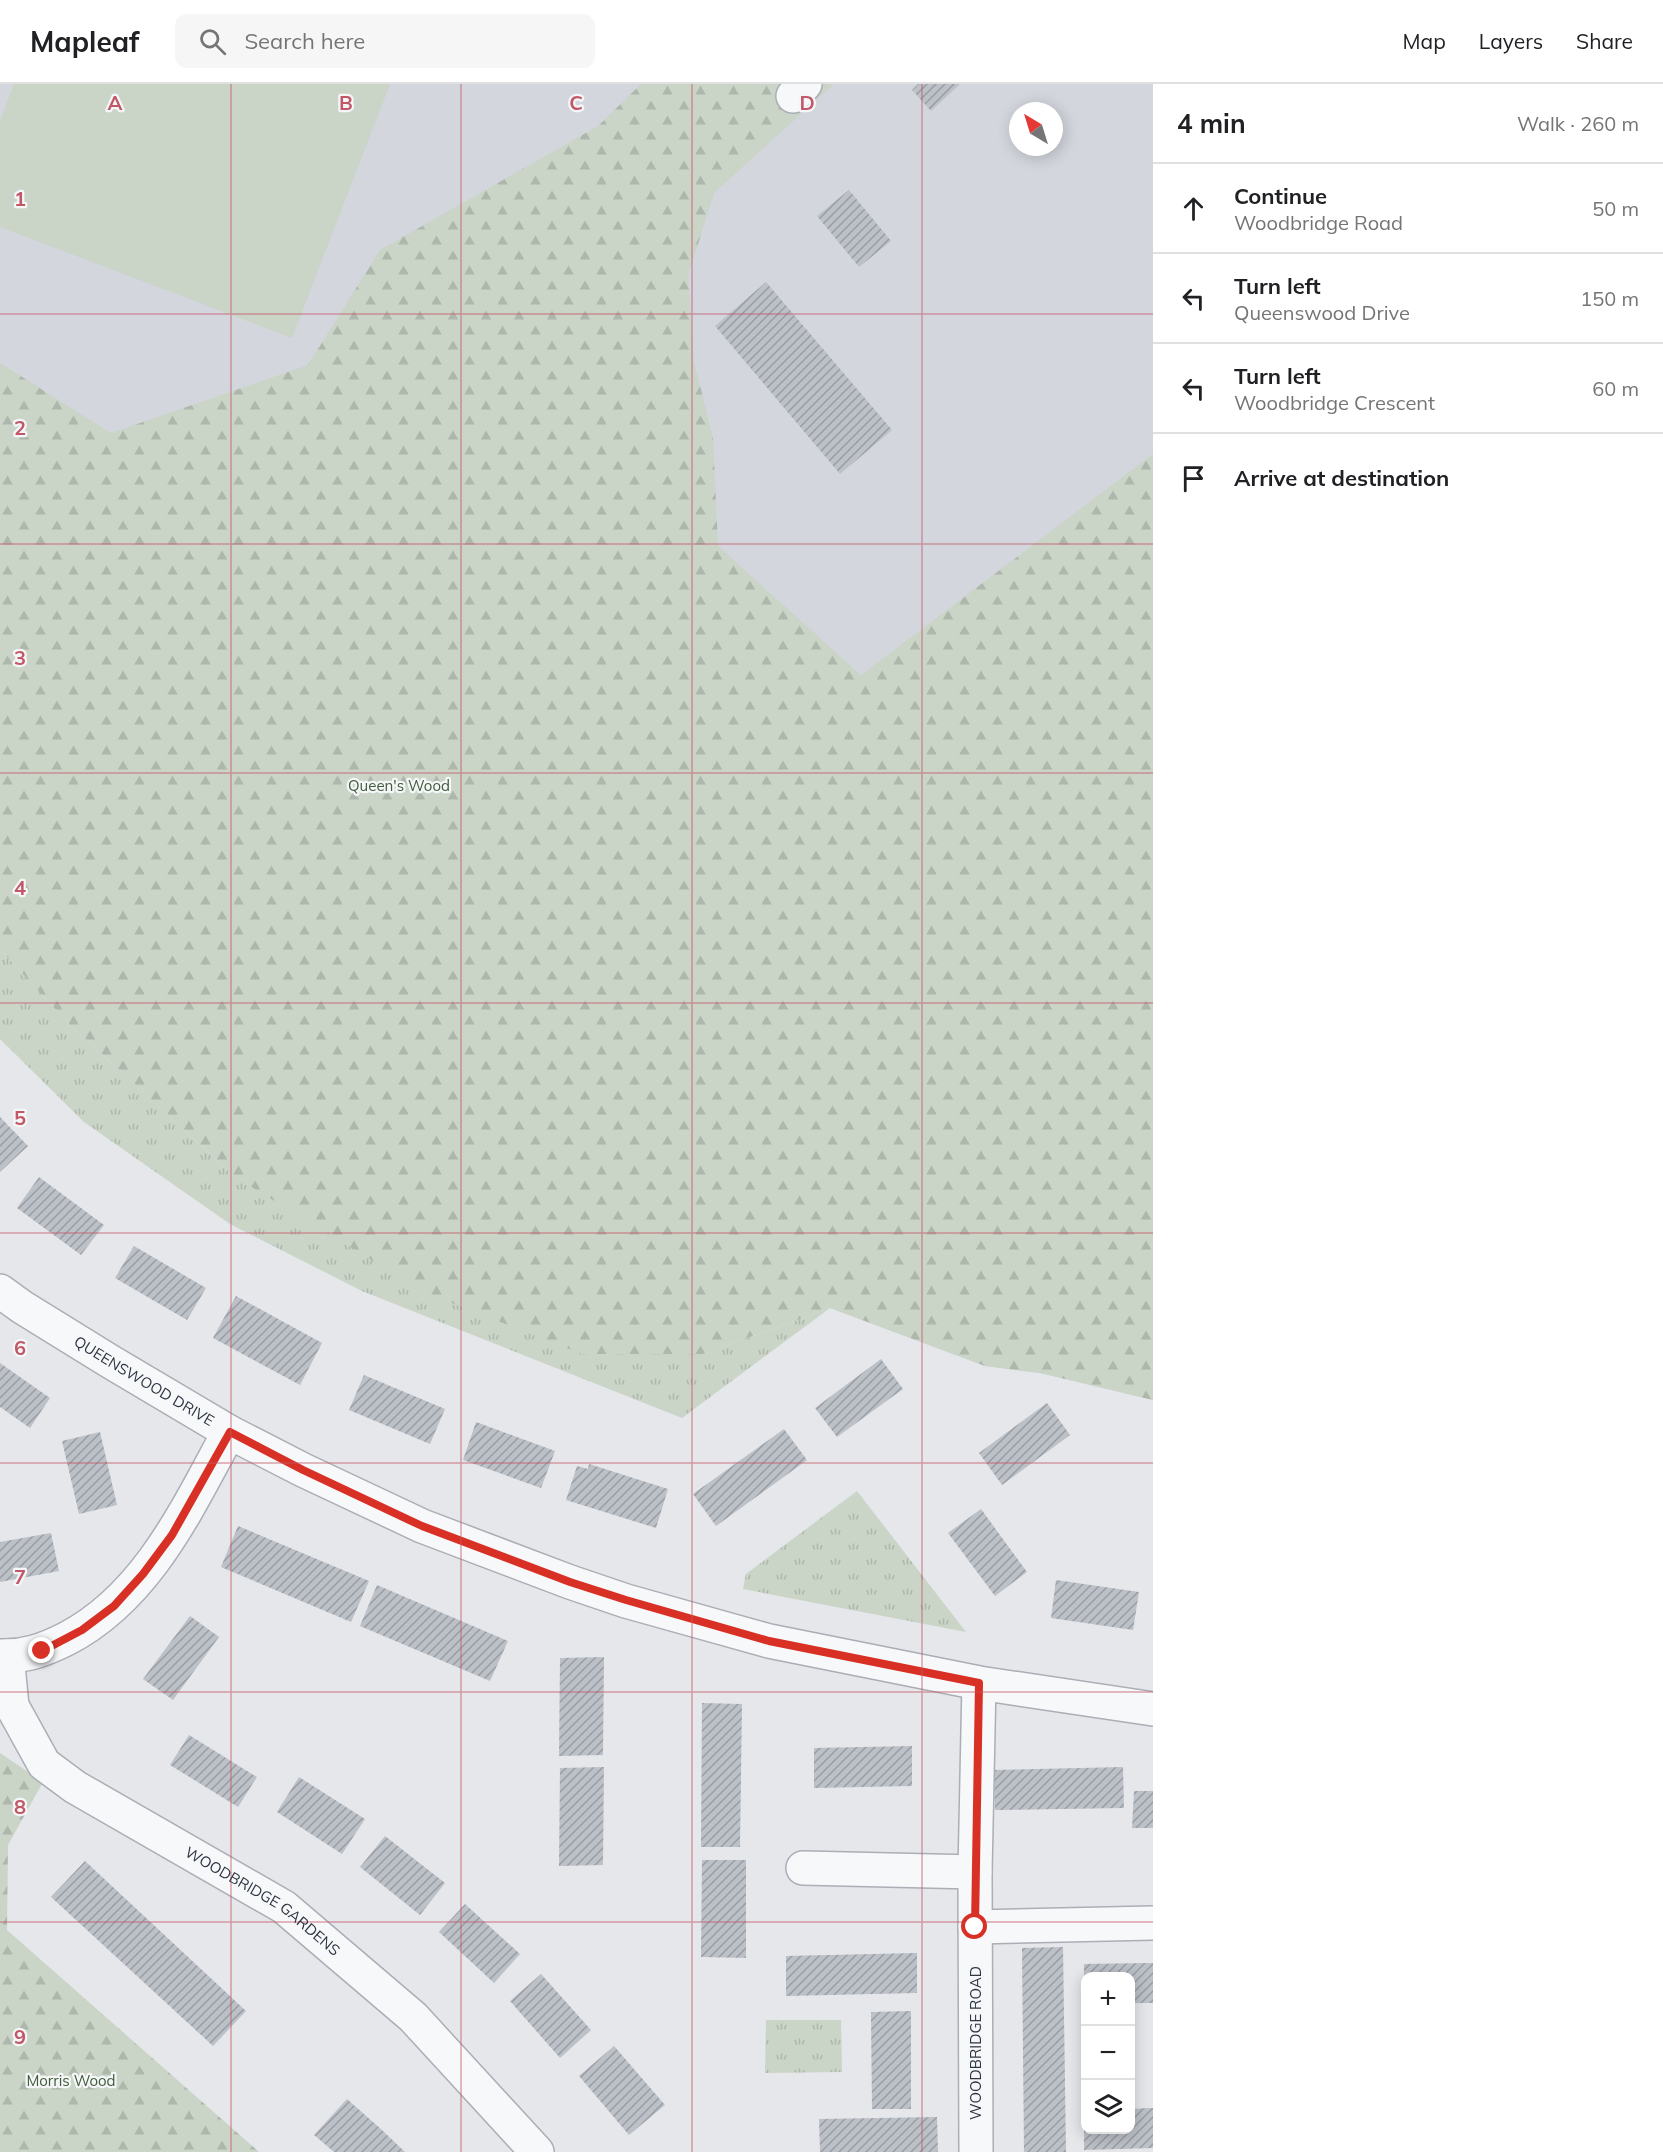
<!DOCTYPE html>
<meta charset="utf-8">
<style>
body{margin:0;font-family:Mulish,sans-serif;background:#f6f6f6;color:#202124}
.controls{position:absolute;right:18px;bottom:18px;display:grid;overflow:hidden;border-radius:12px;box-shadow:0 3px 15px #0003}
.controls button{width:54px;height:54px;display:grid;place-items:center;padding:0;border:0;border-bottom:2px solid #e0e0e0;background:#fff;color:#202124;font:30px sans-serif}
.compass{position:absolute;left:1009px;top:18px;width:54px;height:54px;border-radius:50%;background:#fff;box-shadow:0 3px 15px #0003;rotate:322deg}
.stop{position:absolute;width:18px;height:18px;margin:-14px;border:4px solid #d93025;border-radius:50%;background:#fff}
.stop.end{background:#d93025;border-color:#fff;box-shadow:0 2px 6px #0008}
.list{margin:0;padding:0;list-style:none}
h2{display:flex;justify-content:space-between;align-items:center;height:78px;margin:0;padding:0 24px;font-size:26px}
h2 small{font-size:20px;font-weight:400;color:#757577}
.list li{display:grid;grid-template-columns:39px 1fr auto;gap:18px;align-items:center;box-sizing:border-box;height:90px;padding:0 24px;border-top:2px solid #e0e0e0}
.list b{display:block;font-size:22px;white-space:nowrap}
.list p{margin:0;font-size:20px;white-space:nowrap;color:#757577}
.list em{font-size:20px;font-style:normal;color:#757577}
.icon{flex:none;width:33px;height:33px;fill:none;stroke:currentColor;stroke-width:2;stroke-linecap:round;stroke-linejoin:round}
.map{position:relative;flex:none;width:1153px;height:2068px;overflow:hidden}
header{display:flex;align-items:center;gap:36px;box-sizing:border-box;height:84px;padding:0 30px;background:#fff;border-bottom:2px solid #e0e0e0}
header strong{font-size:28px}
nav{display:flex;gap:33px;margin-inline-start:auto;font-size:21px}
.search{width:420px;height:54px;background:#f6f6f6;display:flex;align-items:center;gap:15px;box-sizing:border-box;padding:0 21px;border-radius:12px;color:#757577;font-size:22px}
main{display:flex}
aside{flex:1;background:#fff}
.map>svg:first-child{display:block}
.built{fill:#d3d6dd;fill-rule:evenodd}
.grass{fill:url(#grass-tufts)}
.forest{fill:url(#forest-firs)}
.garden{fill:#cad4c7}
.building{fill:url(#building-hatch)}
.lines{fill:none;stroke-linecap:round;stroke-linejoin:round}
.minor-casing{stroke:#aaaeb5;stroke-width:36}
.minor{stroke:#f7f8fa;stroke-width:33}
.route{stroke:#d93025;stroke-width:8}
.grid{fill:none;stroke:#c25867;stroke-width:1.5;stroke-opacity:0.55}
.labels{text-anchor:middle;stroke-width:4.5;stroke-linejoin:round;paint-order:stroke}
.park-label{font-size:15px;fill:#425c3c;stroke:#f4f6f8}
.street-label{font-size:15px;fill:#2e3542;stroke:#f4f6f8}
.grid-label{font-size:20px;text-anchor:middle;font-weight:bold;fill:#c25867;stroke:#f4f6f8;stroke-width:4.5;stroke-linejoin:round;paint-order:stroke}
</style>
<header>
<strong>Mapleaf</strong>
<div class="search"><svg class="icon" aria-label="search" viewBox="0 0 24 24"><circle cx="10" cy="10" r="6"/><path d="M15 15l6 6"/></svg>Search here</div>
<nav><a>Map</a><a>Layers</a><a>Share</a></nav>
</header>
<main>
<div class="map">
<svg width="1153" height="2068" viewBox="0 0 1153 2068">
<defs>
<pattern id="grass-tufts" width="24" height="20" patternUnits="userSpaceOnUse" patternTransform="scale(1.5)"><rect width="24" height="20" fill="#cad4c7"/><path d="M3 7l-1-3M5 7V3M7 7l1-3M15 17l-1-3M17 17v-4M19 17l1-3" fill="none" stroke="#aeb7ac"/></pattern>
<pattern id="forest-firs" width="22" height="20" patternUnits="userSpaceOnUse" patternTransform="scale(1.5)"><rect width="22" height="20" fill="#cad4c7"/><path d="M5 1l3.5 6h-7zM16 11l3.5 6h-7z" fill="#aeb7ac"/></pattern>
<pattern id="building-hatch" width="6" height="6" patternUnits="userSpaceOnUse" patternTransform="scale(1.5)"><rect width="6" height="6" fill="#bcc0c7"/><path d="M-1 1l2-2M0 6l6-6M5 7l2-2" fill="none" stroke="#999da3"/></pattern>
</defs>
<rect width="100%" height="100%" fill="#e5e7eb"/>
<path class="built" d="M 0,0 L 1153,0 L 1153,1316 L 1040,1289 L 985,1282 L 830,1224 L 0,672 ZM 1018,27 L 1054,27 L 1054,63 L 1018,63 Z"/>
<g class="grass">
<path d="M 0,865 L 67,938 L 235,1093 L 703,1270 L 830,1224 L 682,1334 L 362,1207 L 230,1140 L 84,1038 L 0,955 Z"/>
<path d="M 857,1407 L 966,1548 L 743,1505 L 746,1490 Z"/>
<path d="M 766,1936 L 841,1936 L 842,1988 L 765,1989 Z"/>
</g>
<g class="forest">
<path d="M 641,0 L 834,0 L 714,109 L 688,192 L 694,278 L 713,353 L 718,462 L 861,591 L 1153,370 L 1153,1316 L 1040,1289 L 985,1282 L 830,1224 L 703,1270 L 582,1270 L 426,1209 L 235,1093 L 67,938 L 0,865 L 0,279 L 111,349 L 308,281 L 380,166 L 598,42 Z"/>
<path d="M 0,1669 L 43,1698 L 8,1761 L 7,1846 L 259,2068 L 0,2068 Z"/>
</g>
<path class="garden" d="M 14,0 L 390,0 L 292,254 L 0,143 L 0,37 Z"/>
<g class="building">
<path d="M 918,0 L 960,0 L 931,27 L 912,6 Z"/>
<path d="M 849,106 L 891,157 L 859,183 L 817,132 Z"/>
<path d="M 766,198 L 892,346 L 840,390 L 715,242 Z"/>
<path d="M 0,1033 L 28,1062 L 0,1088 Z"/>
<path d="M 39,1093 L 104,1141 L 81,1171 L 17,1124 Z"/>
<path d="M 134,1162 L 206,1204 L 187,1236 L 115,1194 Z"/>
<path d="M 236,1212 L 322,1259 L 300,1301 L 213,1254 Z"/>
<path d="M 881,1275 L 903,1305 L 837,1353 L 815,1324 Z"/>
<path d="M 0,1279 L 50,1314 L 30,1344 L 0,1323 Z"/>
<path d="M 364,1291 L 445,1325 L 430,1360 L 349,1326 Z"/>
<path d="M 1047,1319 L 1070,1351 L 1002,1401 L 979,1369 Z"/>
<path d="M 476,1338 L 555,1367 L 541,1404 L 463,1376 Z"/>
<path d="M 784,1345 L 807,1376 L 716,1442 L 693,1410 Z"/>
<path d="M 100,1348 L 117,1421 L 79,1430 L 62,1357 Z"/>
<path d="M 589,1380 L 668,1405 L 656,1444 L 566,1416 L 577,1382 L 588,1385 Z"/>
<path d="M 981,1425 L 1027,1488 L 995,1512 L 948,1449 Z"/>
<path d="M 238,1442 L 369,1497 L 351,1538 L 221,1483 Z"/>
<path d="M 51,1449 L 59,1487 L 0,1498 L 0,1458 Z"/>
<path d="M 1056,1496 L 1139,1508 L 1133,1546 L 1051,1534 Z"/>
<path d="M 377,1501 L 508,1557 L 490,1597 L 360,1542 Z"/>
<path d="M 190,1532 L 219,1553 L 173,1616 L 143,1595 Z"/>
<path d="M 604,1573 L 603,1671 L 559,1672 L 560,1574 Z"/>
<path d="M 702,1619 L 742,1620 L 740,1763 L 701,1763 Z"/>
<path d="M 189,1651 L 257,1693 L 238,1723 L 170,1681 Z"/>
<path d="M 912,1662 L 912,1702 L 814,1704 L 814,1664 Z"/>
<path d="M 604,1683 L 603,1781 L 559,1782 L 560,1684 Z"/>
<path d="M 1123,1683 L 1124,1724 L 995,1726 L 994,1686 Z"/>
<path d="M 299,1693 L 365,1735 L 342,1770 L 277,1728 Z"/>
<path d="M 1134,1707 L 1153,1707 L 1153,1744 L 1132,1744 Z"/>
<path d="M 385,1752 L 445,1799 L 420,1831 L 360,1783 Z"/>
<path d="M 702,1776 L 746,1776 L 746,1874 L 701,1873 Z"/>
<path d="M 85,1777 L 246,1927 L 213,1962 L 51,1813 Z"/>
<path d="M 465,1820 L 520,1870 L 494,1899 L 439,1848 Z"/>
<path d="M 1063,1863 L 1066,2068 L 1024,2068 L 1022,1864 Z"/>
<path d="M 917,1869 L 917,1909 L 786,1912 L 786,1872 Z"/>
<path d="M 1149,1879 L 1153,1879 L 1153,1919 L 1131,1919 L 1130,1892 L 1084,1893 L 1084,1880 Z"/>
<path d="M 541,1890 L 591,1946 L 560,1974 L 510,1917 Z"/>
<path d="M 911,1927 L 911,2025 L 872,2025 L 871,1928 Z"/>
<path d="M 614,1962 L 665,2021 L 629,2051 L 579,1992 Z"/>
<path d="M 347,2015 L 382,2046 L 405,2068 L 334,2068 L 314,2051 Z"/>
<path d="M 1149,2024 L 1153,2024 L 1153,2064 L 1084,2066 L 1084,2046 L 1131,2046 L 1131,2025 Z"/>
<path d="M 937,2033 L 938,2068 L 820,2068 L 819,2035 Z"/>
</g>
<g class="lines">
<defs>
<g id="minor">
<path d="M 793,12 L 805,0"/>
<path id="s1" d="M 0,1207 L 22,1223 L 111,1278 L 229,1348 L 303,1386 L 422,1442 L 570,1498 L 626,1517 L 769,1557 L 979,1599 L 1153,1625"/>
<path d="M 0,1572 C 25,1573 44,1566 66,1555 C 147,1513 187,1425 229,1348"/>
<path id="s2" d="M 7,1572 L 12,1622 L 44,1680 L 75,1703 L 284,1823 L 413,1933 L 537,2068"/>
<path d="M 803,1784 L 975,1788"/>
<path d="M 975,1843 L 1153,1839"/>
<path d="M 976,2068 L 975,1788 L 979,1599"/>
</g>
</defs>
<use href="#minor" class="minor-casing"/>
<use href="#minor" class="minor"/>
</g>
<g class="lines">
<path class="route" d="M 42,1567 L 82,1546 L 114,1522 L 143,1490 L 172,1451 L 230,1348 L 303,1386 L 422,1442 L 570,1498 L 626,1516 L 769,1557 L 979,1599 L 975,1843"/>
</g>
<path class="grid" d="M 231,0 L 231,2068M 461,0 L 461,2068M 692,0 L 692,2068M 922,0 L 922,2068M 0,230 L 1153,230M 0,460 L 1153,460M 0,689 L 1153,689M 0,919 L 1153,919M 0,1149 L 1153,1149M 0,1379 L 1153,1379M 0,1608 L 1153,1608M 0,1838 L 1153,1838"/>
<g class="labels">
<g class="park-label">
<text x="399" y="707">Queen's Wood</text>
<text x="71" y="2002">Morris Wood</text>
</g>
<g class="street-label">
<text dy="5" stroke="none"><textPath href="#s1" startOffset="170">QUEENSWOOD DRIVE</textPath></text>
<text dy="5" stroke="none"><textPath href="#s2" startOffset="375">WOODBRIDGE GARDENS</textPath></text>
<text transform="translate(976 1959) rotate(-90)" y="5">WOODBRIDGE ROAD</text>
</g>
</g>
<g class="grid-label">
<text x="115" y="26">A</text>
<text x="346" y="26">B</text>
<text x="576" y="26">C</text>
<text x="807" y="26">D</text>
<text x="20" y="122">1</text>
<text x="20" y="351">2</text>
<text x="20" y="581">3</text>
<text x="20" y="811">4</text>
<text x="20" y="1041">5</text>
<text x="20" y="1271">6</text>
<text x="20" y="1500">7</text>
<text x="20" y="1730">8</text>
<text x="20" y="1960">9</text>
</g>
</svg>
<div class="controls">
<button>+</button>
<button>−</button>
<button><svg class="icon" aria-label="layers" viewBox="0 0 24 24"><path d="M12 4l9 5-9 5-9-5zM3 14l9 5 9-5"/></svg></button>
</div>
<svg class="compass" viewBox="-18 -18 36 36"><path d="M0-13l5 13h-10z" fill="#e53935"/><path d="M0 13l5-13h-10z" fill="#757577"/></svg>
<div class="stop" style="left:975px;top:1843px"></div>
<div class="stop end" style="left:42px;top:1567px"></div>
</div>
<aside>
<h2>4 min<small>Walk · 260 m</small></h2>
<ul class="list">
<li><svg class="icon" aria-label="ahead" viewBox="0 0 24 24"><path d="M12 20V5M6 11l6-6 6 6"/></svg><div><b>Continue</b><p>Woodbridge Road</p></div><em>50 m</em></li>
<li><svg class="icon" aria-label="left" viewBox="0 0 24 24"><path d="M17 20v-9H6M10 6l-5 5 5 5"/></svg><div><b>Turn left</b><p>Queenswood Drive</p></div><em>150 m</em></li>
<li><svg class="icon" aria-label="left" viewBox="0 0 24 24"><path d="M17 20v-9H6M10 6l-5 5 5 5"/></svg><div><b>Turn left</b><p>Woodbridge Crescent</p></div><em>60 m</em></li>
<li><svg class="icon" aria-label="arrive" viewBox="0 0 24 24"><path d="M6 21V4h12l-3 4 3 4H6"/></svg><div><b>Arrive at destination</b></div></li>
</ul>
</aside>
</main>
